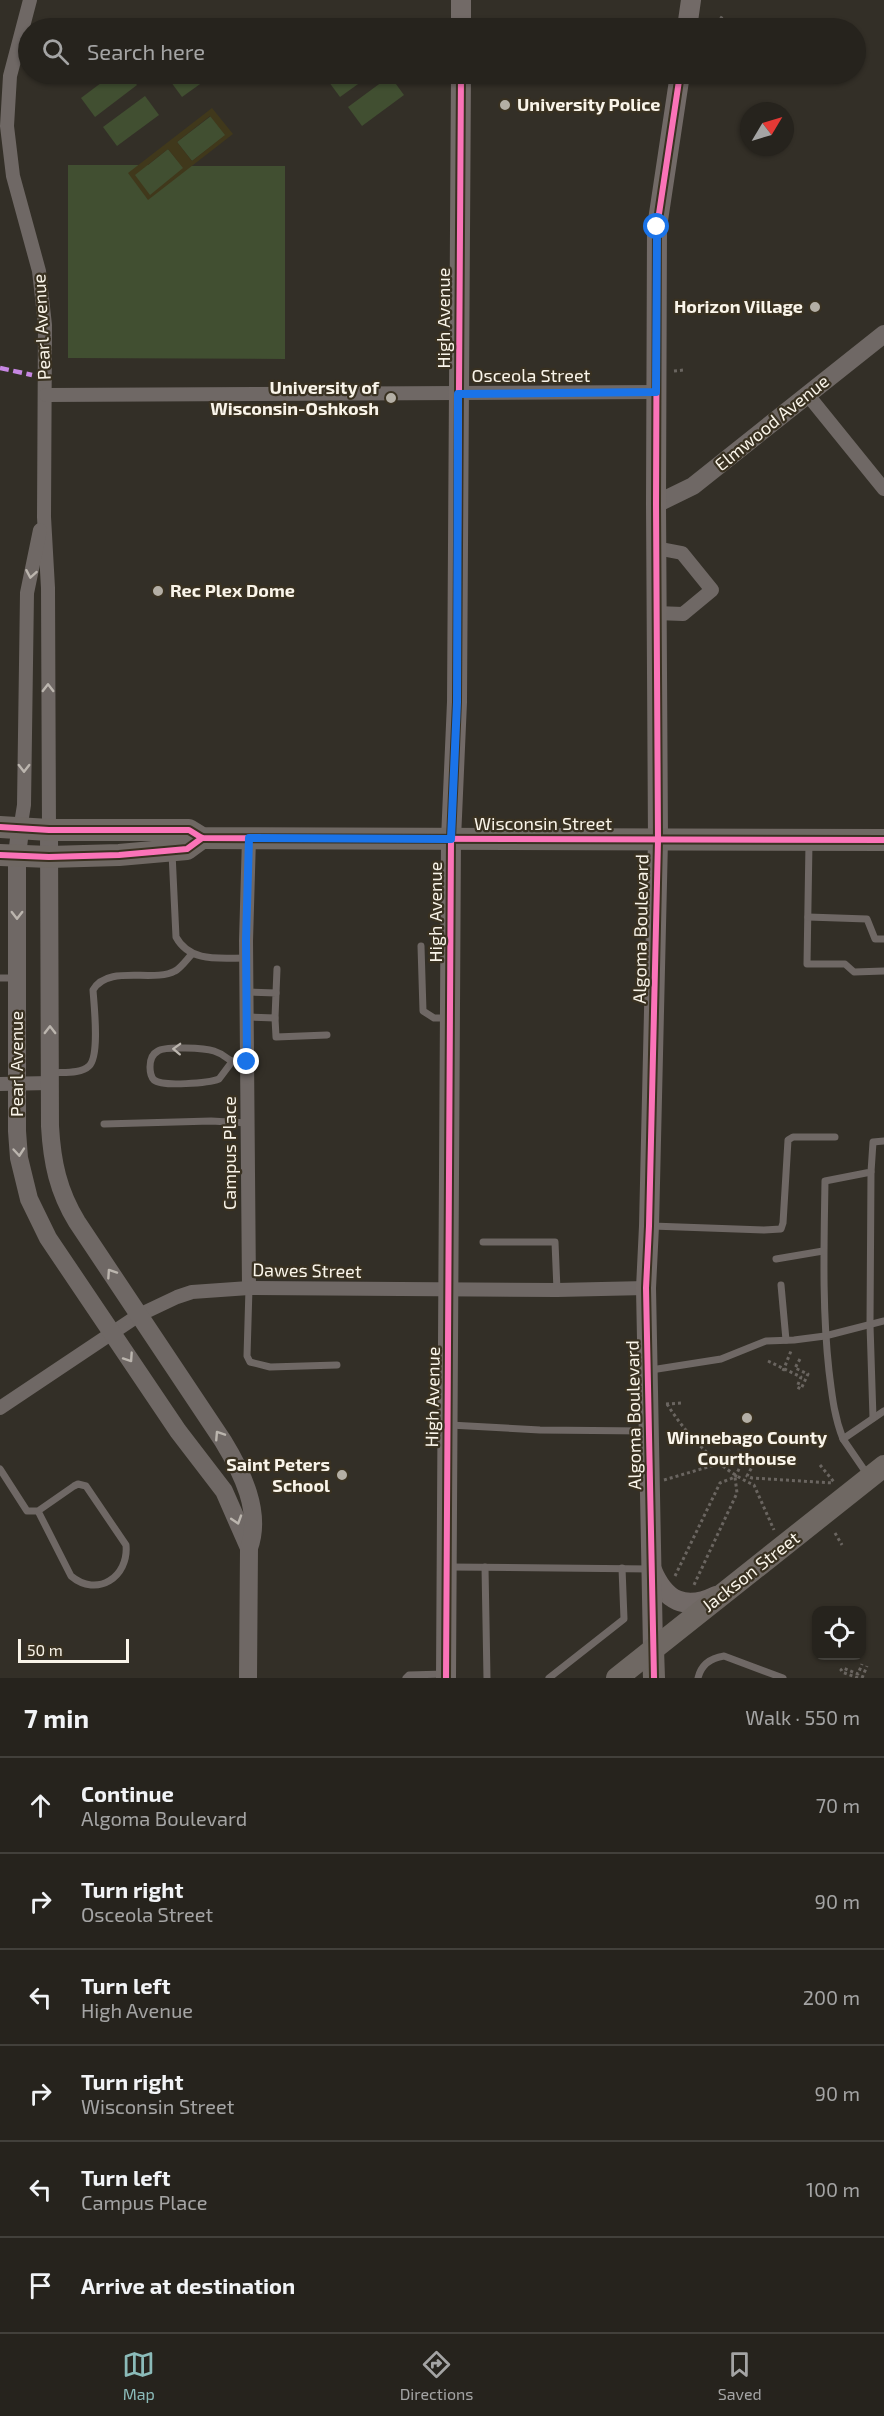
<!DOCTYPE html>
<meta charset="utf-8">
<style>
body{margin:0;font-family:"Exo 2",sans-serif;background:#322f2a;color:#f1f3f6}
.controls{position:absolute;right:18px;bottom:18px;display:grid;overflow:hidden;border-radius:12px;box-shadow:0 2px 4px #0004}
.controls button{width:54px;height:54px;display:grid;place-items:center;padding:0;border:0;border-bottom:2px solid #42403b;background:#26231d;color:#f1f3f6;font:30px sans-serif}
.compass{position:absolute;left:740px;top:102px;width:54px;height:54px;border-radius:50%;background:#26231d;box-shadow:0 2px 4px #0004;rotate:52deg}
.scale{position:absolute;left:18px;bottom:15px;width:111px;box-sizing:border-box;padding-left:6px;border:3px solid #f9f4e9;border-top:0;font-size:16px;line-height:21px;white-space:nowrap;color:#f9f4e9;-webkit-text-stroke:4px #393121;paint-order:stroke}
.stop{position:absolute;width:18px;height:18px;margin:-14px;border:4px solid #1a73e8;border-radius:50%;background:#fff}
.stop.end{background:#1a73e8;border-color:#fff;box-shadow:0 2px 6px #0008}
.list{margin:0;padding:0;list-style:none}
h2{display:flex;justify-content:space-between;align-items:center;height:78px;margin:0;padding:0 24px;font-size:26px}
h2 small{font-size:20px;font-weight:400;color:#a4a4a4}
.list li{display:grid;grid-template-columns:39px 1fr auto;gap:18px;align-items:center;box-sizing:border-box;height:96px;padding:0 24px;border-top:2px solid #42403b}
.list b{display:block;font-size:22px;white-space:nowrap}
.list p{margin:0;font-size:20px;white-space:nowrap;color:#a4a4a4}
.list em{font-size:20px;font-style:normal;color:#a4a4a4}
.icon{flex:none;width:33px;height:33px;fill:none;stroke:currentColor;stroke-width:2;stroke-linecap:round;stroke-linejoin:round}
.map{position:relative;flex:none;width:884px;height:1678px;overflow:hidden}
.search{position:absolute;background:#26231d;box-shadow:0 2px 4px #0004;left:18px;right:18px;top:18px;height:66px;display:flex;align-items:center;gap:15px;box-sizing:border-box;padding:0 21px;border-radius:33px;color:#a4a4a4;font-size:22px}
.sheet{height:654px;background:#26231d}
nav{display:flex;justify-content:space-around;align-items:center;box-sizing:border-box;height:84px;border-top:2px solid #42403b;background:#26231d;font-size:16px;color:#a4a4a4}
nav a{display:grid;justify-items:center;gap:3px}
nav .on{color:#8bbbb9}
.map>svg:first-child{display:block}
.green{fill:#414f31}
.sand{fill:#40381b;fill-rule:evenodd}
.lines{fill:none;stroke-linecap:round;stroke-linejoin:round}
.path{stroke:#6a6560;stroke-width:3;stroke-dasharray:3 3;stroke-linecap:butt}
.service{stroke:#6f6865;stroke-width:7}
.minor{stroke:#6f6865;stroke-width:14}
.tertiary{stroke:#6f6865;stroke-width:18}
.secondary{stroke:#726a67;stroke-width:20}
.primary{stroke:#6f6863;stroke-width:22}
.quiet{stroke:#c787e3;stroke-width:4.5;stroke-dasharray:9 4.5;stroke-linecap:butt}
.cycleway-casing{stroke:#393121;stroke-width:10}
.cycleway{stroke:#fb73b8;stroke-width:6}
.oneway{stroke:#bbb5ae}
.route{stroke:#1a73e8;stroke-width:8}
.poi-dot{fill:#b4afa5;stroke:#393121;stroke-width:2}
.labels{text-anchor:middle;stroke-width:4.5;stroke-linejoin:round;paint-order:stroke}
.poi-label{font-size:18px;font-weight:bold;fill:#f9f4e9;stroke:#393121;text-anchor:end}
.street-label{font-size:18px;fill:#f9f4e9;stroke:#393121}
</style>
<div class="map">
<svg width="884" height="1678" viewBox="0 0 884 1678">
<rect width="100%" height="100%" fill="#332f27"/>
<g class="green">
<path d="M 113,74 L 128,74 L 137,85 L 95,117 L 81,98 Z"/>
<path d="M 174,74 L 214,74 L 182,97 L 168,78 Z"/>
<path d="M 331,74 L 372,74 L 340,97 L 326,78 Z"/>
<path d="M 390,76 L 404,95 L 362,126 L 348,107 Z"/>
<path d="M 145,96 L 159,115 L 117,146 L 103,127 Z"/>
<path d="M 211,116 L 226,135 L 192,161 L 177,142 Z"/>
<path d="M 168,149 L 182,166 L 285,166 L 285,359 L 68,358 L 68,165 L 148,165 Z"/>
</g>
<path class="sand" d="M 212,108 L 233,134 L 148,200 L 128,173 ZM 210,116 L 225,135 L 192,161 L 177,142 ZM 168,149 L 183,168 L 150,195 L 135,175 Z"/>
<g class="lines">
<g class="path">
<path d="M 720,17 L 734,26"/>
<path d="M 674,303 L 684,302"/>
<path d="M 674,371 L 684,370"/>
<path d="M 768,1361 L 801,1377 L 797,1387 L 801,1389 L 808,1374 L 795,1368 L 800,1359"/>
<path d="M 783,1371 L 791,1351"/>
<path d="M 666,1404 L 683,1403"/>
<path d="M 667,1404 C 687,1436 720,1470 754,1485 L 774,1530"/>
<path d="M 757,1458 L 747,1476 L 752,1478 L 833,1483"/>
<path d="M 820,1465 L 834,1482"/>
<path d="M 735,1477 L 747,1453"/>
<path d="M 664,1480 L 718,1464"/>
<path d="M 835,1533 L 842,1545"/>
<path d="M 675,1576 L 720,1483 L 735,1477 L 737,1493 L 693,1587"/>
<path d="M 858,1678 L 842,1672 L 841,1670 L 843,1668 L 858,1674 L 862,1664"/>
<path d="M 862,1678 L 867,1666"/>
</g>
<g class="service">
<path d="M 809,843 L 807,964 L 845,964 L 854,972 L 884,971"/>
<path d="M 172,853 L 176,937 C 190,963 220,958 246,958"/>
<path d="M 808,917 L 867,919 L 875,939 L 884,939"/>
<path d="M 421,946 L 423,1011 L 434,1018 L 449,1018"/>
<path d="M 0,978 L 15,978"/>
<path d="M 246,992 L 276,993 L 275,1018 L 247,1017"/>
<path d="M 276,993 L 277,969"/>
<path d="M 275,1018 L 276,1037 L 327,1035"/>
<path d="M 231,1063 L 219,1079 C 209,1083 162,1087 154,1080 C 151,1077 150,1071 150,1067 C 150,1061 152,1054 158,1051 C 165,1046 205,1048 214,1051 C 232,1057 223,1063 247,1062"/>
<path d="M 52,1073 C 63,1072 81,1074 89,1066 C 100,1056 94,1005 93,990 C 108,964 153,983 175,971 C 181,968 187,959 192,954"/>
<path d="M 104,1124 L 211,1121 L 248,1123"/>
<path d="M 884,1141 L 873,1142 L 871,1172 L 825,1181 C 824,1245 822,1308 829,1371 C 832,1395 834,1416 843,1439 L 884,1411"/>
<path d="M 871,1172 L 870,1325 L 873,1418"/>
<path d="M 652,1226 L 764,1230 L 781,1229 L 783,1223 L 788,1140 L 793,1137 L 835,1137"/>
<path d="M 483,1242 L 555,1242 L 557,1290"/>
<path d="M 776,1259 L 823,1251"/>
<path d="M 781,1285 L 786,1340"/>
<path d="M 249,1288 L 247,1356 L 250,1362 L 270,1367 L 337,1365"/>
<path d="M 651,1370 L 721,1359 L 766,1341 L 794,1340 L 825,1336 L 884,1321"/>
<path d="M 450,1425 L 540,1430 L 645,1431"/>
<path d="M 843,1439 L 867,1474"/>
<path d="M 0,1469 L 27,1511 L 38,1511 L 74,1486 L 78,1484 L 86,1486 L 126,1545 C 129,1577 97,1598 71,1576 L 38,1511"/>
<path d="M 449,1567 L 651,1569"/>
<path d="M 485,1567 L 487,1678"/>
<path d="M 406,1678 L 409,1675 L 444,1674"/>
<path d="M 549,1678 L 624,1619 L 622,1568"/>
<path d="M 698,1678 C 701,1665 711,1658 724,1656 L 783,1678"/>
</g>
<g class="minor">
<path d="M 30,0 L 10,76 L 7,126 L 13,176 L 39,271 L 45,325 L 44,517 L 48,588 L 49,830"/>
<path d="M 807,394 L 884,489"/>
<path d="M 46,395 L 656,392"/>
<path d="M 656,548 L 682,553 L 712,590 L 683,614 L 656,613"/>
<path d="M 20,830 L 24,805 L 27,593 L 40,530"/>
<path d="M 0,1084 L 50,1083"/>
<path d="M 249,1288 L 246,941 L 249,838"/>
<path d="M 0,1408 L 139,1315 L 177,1297 L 192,1292 L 249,1288 L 557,1290 L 646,1288"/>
</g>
<g class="tertiary">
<path d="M 656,504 L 693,486 L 884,334"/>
<path d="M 20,830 L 17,856 L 17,1131 L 19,1158 L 29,1199 L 48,1238 L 178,1431 L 224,1491 L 249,1548"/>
<path d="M 49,830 L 50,1126 C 52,1162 58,1191 77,1222 L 223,1441 C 242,1472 262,1512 249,1548 L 248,1678"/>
</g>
<g class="secondary">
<path d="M 461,28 L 461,0"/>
<path d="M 687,28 L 691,0"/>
<path d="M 652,1570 C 665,1601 685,1611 716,1596"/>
<path d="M 653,1649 L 646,1288 L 649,1226 L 658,840 L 656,504 L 657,227 L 680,74"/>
<path d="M 446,1678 L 451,839 L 457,702 L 461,74"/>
</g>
<g class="primary">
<path d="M 0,827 L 49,830 L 189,830 L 202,838 L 884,840"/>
<path d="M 0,855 L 49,857 L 119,855 L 187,849 L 202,838"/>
<path d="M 653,1649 L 654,1678"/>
<path d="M 617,1678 L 884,1466"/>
</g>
<path class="quiet" d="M 0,368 L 32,375"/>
<defs>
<g id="cycleway">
<path d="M 0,827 L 49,830 L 189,830 L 202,838 L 884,840"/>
<path d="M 0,855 L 49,857 L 119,855 L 187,849 L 202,838"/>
<path d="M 446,1678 L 451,839 L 457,702 L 461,74"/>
<path d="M 654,1678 L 646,1288 L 649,1226 L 658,840 L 656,504 L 657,227 L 680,74"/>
</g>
</defs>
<use href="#cycleway" class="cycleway-casing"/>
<use href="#cycleway" class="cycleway"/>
</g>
<defs><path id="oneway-chevron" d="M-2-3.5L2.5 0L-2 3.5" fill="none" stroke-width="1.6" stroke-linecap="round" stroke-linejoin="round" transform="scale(1.5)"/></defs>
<g class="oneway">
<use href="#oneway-chevron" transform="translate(31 574) rotate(100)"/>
<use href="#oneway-chevron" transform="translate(48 688) rotate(-90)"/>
<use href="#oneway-chevron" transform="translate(24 768) rotate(90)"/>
<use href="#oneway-chevron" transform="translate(17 915) rotate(90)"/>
<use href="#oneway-chevron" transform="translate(50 1030) rotate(-90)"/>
<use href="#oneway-chevron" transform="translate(177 1049) rotate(-178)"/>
<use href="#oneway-chevron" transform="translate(19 1152) rotate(85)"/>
<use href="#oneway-chevron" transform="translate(111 1273) rotate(-124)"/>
<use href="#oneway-chevron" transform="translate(129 1358) rotate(56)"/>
<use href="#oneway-chevron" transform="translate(219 1435) rotate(-123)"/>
<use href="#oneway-chevron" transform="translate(237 1520) rotate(72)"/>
</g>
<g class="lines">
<path class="route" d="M 247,1062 L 246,940 L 249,838 L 451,839 L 457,702 L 458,394 L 656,392 L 657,227"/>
</g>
<g class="poi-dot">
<circle cx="505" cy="105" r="6"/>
<circle cx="815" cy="307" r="6"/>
<circle cx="391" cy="398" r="6"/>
<circle cx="158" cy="591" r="6"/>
<circle cx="747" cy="1418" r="6"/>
<circle cx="342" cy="1475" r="6"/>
</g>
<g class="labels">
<g class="poi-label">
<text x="517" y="111" text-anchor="start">University Police</text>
<text x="803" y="313">Horizon Village</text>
<text x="379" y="394">University of<tspan x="379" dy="21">Wisconsin-Oshkosh</tspan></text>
<text x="170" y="597" text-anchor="start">Rec Plex Dome</text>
<text x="747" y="1444" text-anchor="middle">Winnebago County<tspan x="747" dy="21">Courthouse</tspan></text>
<text x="330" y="1471">Saint Peters<tspan x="330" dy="21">School</tspan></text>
</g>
<g class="street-label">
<text transform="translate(444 318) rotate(-90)" y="6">High Avenue</text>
<text transform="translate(42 327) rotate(-93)" y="6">Pearl Avenue</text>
<text x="531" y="382">Osceola Street</text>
<text transform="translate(772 423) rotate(-39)" y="6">Elmwood Avenue</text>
<text x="543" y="830">Wisconsin Street</text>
<text transform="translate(436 912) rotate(-90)" y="6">High Avenue</text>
<text transform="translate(641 929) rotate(-89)" y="6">Algoma Boulevard</text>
<text transform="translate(17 1064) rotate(-90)" y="6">Pearl Avenue</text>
<text transform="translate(230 1153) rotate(-90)" y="6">Campus Place</text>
<text transform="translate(307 1271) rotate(1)" y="6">Dawes Street</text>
<text transform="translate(433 1397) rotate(-89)" y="6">High Avenue</text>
<text transform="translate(634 1415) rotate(-91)" y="6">Algoma Boulevard</text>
<text transform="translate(751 1572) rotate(-38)" y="6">Jackson Street</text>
</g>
</g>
</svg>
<div class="controls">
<button><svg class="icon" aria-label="locate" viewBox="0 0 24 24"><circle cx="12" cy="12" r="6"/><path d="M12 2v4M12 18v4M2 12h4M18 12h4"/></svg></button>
</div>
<svg class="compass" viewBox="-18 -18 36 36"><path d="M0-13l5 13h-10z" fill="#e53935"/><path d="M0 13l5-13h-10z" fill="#a4a4a4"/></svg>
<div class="scale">50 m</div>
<div class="stop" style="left:657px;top:227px"></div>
<div class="stop end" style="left:247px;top:1062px"></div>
<div class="search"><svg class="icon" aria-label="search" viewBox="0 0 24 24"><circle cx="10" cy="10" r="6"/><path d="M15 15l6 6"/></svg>Search here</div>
</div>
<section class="sheet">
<h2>7 min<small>Walk · 550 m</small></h2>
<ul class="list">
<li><svg class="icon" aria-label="ahead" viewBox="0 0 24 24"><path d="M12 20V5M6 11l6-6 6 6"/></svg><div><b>Continue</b><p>Algoma Boulevard</p></div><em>70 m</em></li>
<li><svg class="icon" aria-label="right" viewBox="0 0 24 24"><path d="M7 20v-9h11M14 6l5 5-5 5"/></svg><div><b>Turn right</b><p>Osceola Street</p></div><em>90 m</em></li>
<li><svg class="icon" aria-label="left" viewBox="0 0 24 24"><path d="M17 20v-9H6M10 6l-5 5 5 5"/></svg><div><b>Turn left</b><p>High Avenue</p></div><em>200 m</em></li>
<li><svg class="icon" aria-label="right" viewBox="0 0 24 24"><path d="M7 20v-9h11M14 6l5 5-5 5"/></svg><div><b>Turn right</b><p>Wisconsin Street</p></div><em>90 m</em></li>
<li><svg class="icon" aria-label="left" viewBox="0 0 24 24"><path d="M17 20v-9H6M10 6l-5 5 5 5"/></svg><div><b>Turn left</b><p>Campus Place</p></div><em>100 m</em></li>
<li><svg class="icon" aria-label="arrive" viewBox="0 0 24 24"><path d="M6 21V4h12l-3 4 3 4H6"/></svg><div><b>Arrive at destination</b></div></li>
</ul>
</section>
<nav>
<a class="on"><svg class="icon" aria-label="map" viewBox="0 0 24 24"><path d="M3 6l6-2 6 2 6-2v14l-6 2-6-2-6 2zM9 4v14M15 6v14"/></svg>Map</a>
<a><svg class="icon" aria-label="directions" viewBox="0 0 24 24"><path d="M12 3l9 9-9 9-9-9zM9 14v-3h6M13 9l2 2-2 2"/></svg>Directions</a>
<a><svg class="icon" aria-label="saved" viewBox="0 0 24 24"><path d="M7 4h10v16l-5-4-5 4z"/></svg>Saved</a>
</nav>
